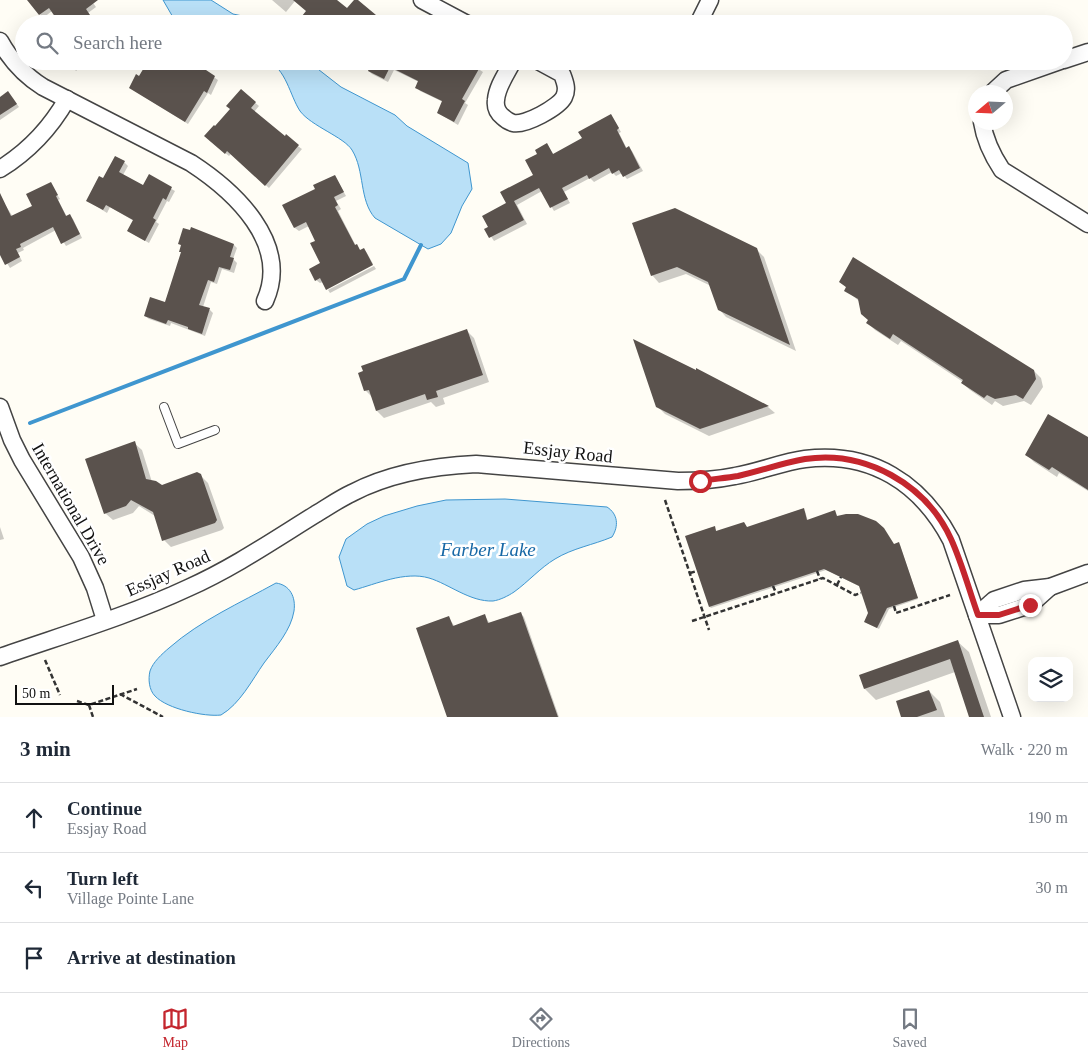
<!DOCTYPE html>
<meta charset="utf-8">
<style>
body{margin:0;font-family:Georgia,serif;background:#f2f2f3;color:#1f2937}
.controls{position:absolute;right:15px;bottom:15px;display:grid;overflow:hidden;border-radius:10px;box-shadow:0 5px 20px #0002}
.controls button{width:45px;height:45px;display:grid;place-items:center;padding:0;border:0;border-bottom:1px solid #e0e1e3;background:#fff;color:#1f2937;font:25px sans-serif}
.compass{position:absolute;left:968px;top:85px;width:45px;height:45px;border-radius:50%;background:#fff;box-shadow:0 5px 20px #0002;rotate:251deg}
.scale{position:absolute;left:15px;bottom:12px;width:99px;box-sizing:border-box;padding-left:5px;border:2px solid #111;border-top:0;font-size:14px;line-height:18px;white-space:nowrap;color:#111;-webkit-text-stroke:4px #fff;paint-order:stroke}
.stop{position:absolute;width:15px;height:15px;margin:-11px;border:4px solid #c4262e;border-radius:50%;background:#fff}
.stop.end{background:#c4262e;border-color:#fff;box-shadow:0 1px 5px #0008}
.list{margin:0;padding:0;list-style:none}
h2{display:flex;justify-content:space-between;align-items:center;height:65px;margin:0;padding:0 20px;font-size:21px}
h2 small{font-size:16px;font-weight:400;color:#747a83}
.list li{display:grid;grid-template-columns:32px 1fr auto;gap:15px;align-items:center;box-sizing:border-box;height:70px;padding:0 20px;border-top:1px solid #e0e1e3}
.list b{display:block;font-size:19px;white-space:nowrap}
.list p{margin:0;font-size:16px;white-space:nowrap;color:#747a83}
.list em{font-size:16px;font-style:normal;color:#747a83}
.icon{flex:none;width:28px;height:28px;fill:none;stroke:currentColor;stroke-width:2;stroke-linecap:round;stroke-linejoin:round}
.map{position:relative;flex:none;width:1088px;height:717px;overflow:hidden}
.search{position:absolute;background:#fff;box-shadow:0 5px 20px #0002;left:15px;right:15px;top:15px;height:55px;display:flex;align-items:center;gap:12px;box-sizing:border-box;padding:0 18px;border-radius:28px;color:#747a83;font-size:19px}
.sheet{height:275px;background:#fff}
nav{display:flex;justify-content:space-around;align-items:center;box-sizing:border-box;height:70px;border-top:1px solid #e0e1e3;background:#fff;font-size:14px;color:#747a83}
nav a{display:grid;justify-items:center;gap:2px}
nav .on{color:#c4262e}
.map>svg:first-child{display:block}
.water{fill:#b9e0f7;stroke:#3f96cf}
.shadow{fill:#0003}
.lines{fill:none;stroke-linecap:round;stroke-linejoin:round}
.stream{stroke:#3f96cf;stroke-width:4}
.building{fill:#5a524d}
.lane-casing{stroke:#444;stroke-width:10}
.street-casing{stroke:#444;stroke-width:19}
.path{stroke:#333;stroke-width:2.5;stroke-dasharray:5 2.5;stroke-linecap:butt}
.lane{stroke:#fff;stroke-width:8}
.street{stroke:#fff;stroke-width:16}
.route{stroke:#c4262e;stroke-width:6}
.labels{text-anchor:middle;stroke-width:5;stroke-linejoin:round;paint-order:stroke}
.street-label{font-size:18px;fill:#111;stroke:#fff}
.water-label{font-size:19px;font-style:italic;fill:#1768a6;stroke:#fff}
</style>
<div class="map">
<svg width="1088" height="717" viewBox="0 0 1088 717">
<rect width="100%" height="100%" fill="#fffdf5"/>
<g class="water">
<path d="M 163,0 L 211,0 L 233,14 L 281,24 L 179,24 L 174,19 Z"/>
<path d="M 267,61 L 313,61 L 314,66 L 341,87 L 395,115 L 407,126 L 468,163 L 472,189 L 462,206 L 451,233 L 441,244 L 428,249 L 375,218 C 359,200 365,171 352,150 C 344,137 311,126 300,111 C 290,96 286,68 267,61 Z"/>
<path d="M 505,499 L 607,507 C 618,514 619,526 612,537 C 593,545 573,548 555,559 C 540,568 528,582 514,592 C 508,596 500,600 493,601 C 470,602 449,584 429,578 C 405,571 376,584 354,590 L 347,586 L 339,557 L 346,539 L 367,524 L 384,516 L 417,506 L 446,500 Z"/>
<path d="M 276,583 C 290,585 296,597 294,611 C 291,630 276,647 264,663 C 252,680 240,704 221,715 C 205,717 167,709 155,696 C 149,690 148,679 150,671 C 153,662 162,654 169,648 C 201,620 240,603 276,583 Z"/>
</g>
<g class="shadow">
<path d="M 29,0 L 91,0 L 96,7 L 88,13 L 52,11 L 43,18 Z"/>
<path d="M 272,0 L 335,0 L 347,10 L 356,0 L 379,19 L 375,24 L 313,24 L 307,11 L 295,1 L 286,12 Z"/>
<path d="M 399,20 L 407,24 L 397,24 Z"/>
<path d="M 68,61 L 88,61 L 76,71 Z"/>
<path d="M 90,61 L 101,61 L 94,66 Z"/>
<path d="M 339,61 L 347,61 L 344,65 Z"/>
<path d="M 374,61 L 452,68 L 466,61 L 483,72 L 465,103 L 468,105 L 458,125 L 438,113 L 443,102 L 420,91 L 417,87 L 419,82 L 394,70 L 388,82 L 372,74 L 369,71 Z"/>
<path d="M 200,68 L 218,80 L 211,95 L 208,93 L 188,124 L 130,88 L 139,78 L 198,72 Z"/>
<path d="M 241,91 L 259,106 L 254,112 L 285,137 L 302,149 L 269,188 L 231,154 L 229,156 L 209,140 L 215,128 L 231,109 Z"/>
<path d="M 11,96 L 19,107 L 0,120 L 0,99 Z"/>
<path d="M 611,115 L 621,132 L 619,133 L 627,149 L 629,148 L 632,151 L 643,171 L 627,179 L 622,173 L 616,176 L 612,172 L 594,182 L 590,178 L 564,192 L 570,203 L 554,211 L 542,191 L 517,205 L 527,224 L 494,241 L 486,229 L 535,176 L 539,154 L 547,145 L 554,155 L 583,139 Z"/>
<path d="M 124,162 L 128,166 L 123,175 L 144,186 L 149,176 L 175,191 L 169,202 L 167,201 L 156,222 L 159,224 L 149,243 L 128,231 L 134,221 L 110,207 L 107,213 L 88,201 L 104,180 Z"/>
<path d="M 335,176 L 346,196 L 336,201 L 341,209 L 338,211 L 356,246 L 361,251 L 364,249 L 367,253 L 373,264 L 326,288 L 323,282 L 320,283 L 316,280 L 322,263 L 317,241 L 309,226 L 299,231 L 295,228 L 284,205 L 317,190 Z"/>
<path d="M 50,183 L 60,199 L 58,200 L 67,217 L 69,215 L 73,219 L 82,238 L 66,246 L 56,230 L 23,248 L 24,250 L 18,253 L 22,261 L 10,268 L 0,252 L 0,209 L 6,206 L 13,217 L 33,206 Z"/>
<path d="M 634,223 L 756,249 L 764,257 L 796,351 L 726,317 L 719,309 L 711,286 L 686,274 L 659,283 L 652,275 Z"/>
<path d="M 179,243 L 234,245 L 237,248 L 233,259 L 237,263 L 234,273 L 222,269 L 217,284 L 211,282 L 203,307 L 210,310 L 213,313 L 205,336 L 171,323 L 170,326 L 149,319 L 145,316 L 165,303 L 182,253 L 182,246 Z"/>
<path d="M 374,266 L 376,269 L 330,293 L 328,290 Z"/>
<path d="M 840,282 L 1034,371 L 1041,378 L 1043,387 L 1031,405 L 1024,401 L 1003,406 L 995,401 L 992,405 L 970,390 L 962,383 L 963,382 L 901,341 L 898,345 L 875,330 L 868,323 L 869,321 L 860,302 L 846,290 L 847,288 Z"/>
<path d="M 467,331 L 474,338 L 489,382 L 443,398 L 445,404 L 436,407 L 431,402 L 384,418 L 377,411 L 373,398 L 365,390 Z"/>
<path d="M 697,370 L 768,407 L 775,413 L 709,436 L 665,414 L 657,406 Z"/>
<path d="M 1088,438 L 1088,491 L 1059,473 L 1057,477 L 1034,462 L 1026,454 Z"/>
<path d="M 134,443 L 142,450 L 152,482 L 162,487 L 200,475 L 208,483 L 224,528 L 222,530 L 171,547 L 164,540 L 155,516 L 139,506 L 133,513 L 113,520 L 105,513 Z"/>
<path d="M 805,511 L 808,521 L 837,517 L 894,545 L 900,545 L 918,599 L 889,609 L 879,629 L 867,623 L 870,613 L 861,587 L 826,570 L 711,608 L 710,607 L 714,527 L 717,532 L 747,528 Z"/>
<path d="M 0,527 L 4,539 L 0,540 Z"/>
<path d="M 520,613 L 524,617 L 559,717 L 449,717 L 449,618 L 455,627 L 485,616 L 490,624 Z"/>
<path d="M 958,642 L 969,652 L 991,717 L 970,717 L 955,672 L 876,700 L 865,689 L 861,675 Z"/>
<path d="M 929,691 L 940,702 L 945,717 L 903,717 Z"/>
</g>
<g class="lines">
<path class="stream" d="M 30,423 L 404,279 L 421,245"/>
</g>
<g class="building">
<path d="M 27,0 L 98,0 L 86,9 L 96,24 L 60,24 L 49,8 L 39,15 Z"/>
<path d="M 293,0 L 337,0 L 347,8 L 354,0 L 358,0 L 376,15 L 369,24 L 312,24 L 302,16 L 306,11 Z"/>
<path d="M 148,61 L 181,61 L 198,70 L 200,66 L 215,76 L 207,93 L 204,91 L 185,122 L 129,88 L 136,74 L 139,76 Z"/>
<path d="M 372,61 L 442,61 L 452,66 L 454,61 L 468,61 L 480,67 L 462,99 L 465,101 L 454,122 L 437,113 L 442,101 L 415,88 L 418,81 L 390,67 L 384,79 L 368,71 Z"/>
<path d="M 241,89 L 256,102 L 251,108 L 285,136 L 286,134 L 299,145 L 265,186 L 227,151 L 225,154 L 204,136 L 214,125 L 215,126 L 230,109 L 226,106 Z"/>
<path d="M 8,91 L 17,104 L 0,115 L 0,97 Z"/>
<path d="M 611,114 L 619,128 L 617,130 L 626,148 L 629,146 L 640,168 L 623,177 L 619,170 L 612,174 L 609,168 L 589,179 L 587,175 L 562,188 L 568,199 L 550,208 L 539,188 L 514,201 L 524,220 L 489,238 L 484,229 L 488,227 L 482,216 L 506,203 L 500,192 L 533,175 L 525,160 L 537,154 L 535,150 L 547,143 L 553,154 L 582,138 L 578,132 Z"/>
<path d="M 115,156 L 125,161 L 119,172 L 143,185 L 149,174 L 172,187 L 166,200 L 163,198 L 153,218 L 156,220 L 145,241 L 127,231 L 133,220 L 106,205 L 103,210 L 86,201 L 99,176 L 103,178 Z"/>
<path d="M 335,175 L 344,192 L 334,197 L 338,205 L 335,207 L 355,245 L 357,244 L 360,250 L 364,248 L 373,265 L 326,290 L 320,278 L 315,281 L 309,269 L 320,263 L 310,243 L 315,241 L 306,222 L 294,228 L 282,205 L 315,189 L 313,185 Z"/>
<path d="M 51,182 L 58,195 L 56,196 L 66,216 L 70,214 L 80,234 L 61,244 L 53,227 L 20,244 L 21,247 L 16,249 L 20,257 L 5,265 L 0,255 L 0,193 L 11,216 L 32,206 L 26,194 Z"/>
<path d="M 675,208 L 757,248 L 790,345 L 718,310 L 708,282 L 677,267 L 651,276 L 632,223 Z"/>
<path d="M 191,227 L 234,244 L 230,257 L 234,258 L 230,270 L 219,267 L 214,282 L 208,280 L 199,305 L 210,308 L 202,334 L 188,329 L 188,327 L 168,320 L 166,324 L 144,316 L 150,297 L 165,302 L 181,252 L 179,252 L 181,245 L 178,244 L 183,228 L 190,230 Z"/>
<path d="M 853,257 L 1034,370 L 1036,379 L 1023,399 L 1016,395 L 995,399 L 987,395 L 984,398 L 961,383 L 963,380 L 893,334 L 890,339 L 866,323 L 868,320 L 861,314 L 858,299 L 844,291 L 846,287 L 839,282 Z"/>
<path d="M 467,329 L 483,375 L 436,391 L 438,397 L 427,400 L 425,394 L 376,411 L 369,390 L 364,391 L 358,373 L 363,371 L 361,366 Z"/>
<path d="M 633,339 L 696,370 L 696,368 L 769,406 L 700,429 L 656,407 Z"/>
<path d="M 1048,414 L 1088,437 L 1088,490 L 1052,467 L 1049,470 L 1025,455 Z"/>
<path d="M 135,441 L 146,479 L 156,481 L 162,485 L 197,472 L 201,474 L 217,520 L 215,523 L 162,541 L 153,512 L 131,500 L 126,506 L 104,514 L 85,459 Z"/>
<path d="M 804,508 L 807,520 L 835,510 L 837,516 L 846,514 L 858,514 L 876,521 L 884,528 L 894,544 L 899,542 L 918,598 L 887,608 L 877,628 L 864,622 L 868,613 L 859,586 L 824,569 L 709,607 L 685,536 L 715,526 L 716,531 L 744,522 L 747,527 Z"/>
<path d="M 521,612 L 558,717 L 447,717 L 416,628 L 449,616 L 453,626 L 485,614 L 488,623 Z"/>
<path d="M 958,640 L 984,717 L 969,717 L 950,659 L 864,689 L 859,675 Z"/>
<path d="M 929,690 L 937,710 L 917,717 L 901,717 L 896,701 Z"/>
</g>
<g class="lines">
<defs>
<path id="lane" d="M 164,407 L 178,444 L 215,430"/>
<g id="street">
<path d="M 422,0 L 467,24"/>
<path d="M 698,24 L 710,0"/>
<path d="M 0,41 C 11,61 24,75 43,87 L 191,163 C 234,191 291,243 265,301"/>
<path d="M 1064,60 L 1088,52"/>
<path d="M 513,61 C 507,73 497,86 496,100 C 495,107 498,113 503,117 C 506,120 510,122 513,123 C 525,126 559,107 564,97 C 568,89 565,82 562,74 L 538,61"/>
<path d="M 993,92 L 1006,80 L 1060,61"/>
<path d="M 982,122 C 985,141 992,155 1002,170 L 1088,224"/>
<path d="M 0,169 C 29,151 50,129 67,99"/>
<path d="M 0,407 L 12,440 L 22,460 L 81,557 L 95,588 L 105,620"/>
<path d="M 977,615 L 994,600 L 1024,590 L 1050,587 L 1088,573"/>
<path d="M 977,615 L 999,615 L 1030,605 L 1050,587"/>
<path d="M 0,657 C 63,635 128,616 188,588 C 233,568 274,540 316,514 C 328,507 339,499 352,493 C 390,473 433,466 476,464 L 678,481 C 697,481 716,480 735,476 C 759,472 782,462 805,459 C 871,451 921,483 951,540 L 1012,717"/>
</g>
</defs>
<use href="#lane" class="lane-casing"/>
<use href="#street" class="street-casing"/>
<g class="path">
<path d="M 665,500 L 709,630"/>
<path d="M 817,571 L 820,579"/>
<path d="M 690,573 L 697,571"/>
<path d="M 837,585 L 841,577"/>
<path d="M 773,586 L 776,593"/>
<path d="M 894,606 L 896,613 L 950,595"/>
<path d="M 692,621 L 823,578 L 855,595 L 861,593"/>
<path d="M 45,660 L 60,695"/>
<path d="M 120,694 L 163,717"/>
<path d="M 77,701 L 89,705 L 137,689"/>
<path d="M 89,705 L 93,717"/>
</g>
<use href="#lane" class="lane"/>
<use href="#street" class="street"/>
</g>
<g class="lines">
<path class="route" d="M 700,481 C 713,479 726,478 738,476 C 760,471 782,463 805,459 C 865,450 926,484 951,539 C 962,563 969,590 978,615 L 999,615 L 1030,605"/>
</g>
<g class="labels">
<g class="street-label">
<text transform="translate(568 452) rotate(6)" y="6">Essjay Road</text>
<text transform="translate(71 504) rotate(60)" y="6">International Drive</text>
<text transform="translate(168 573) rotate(-24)" y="6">Essjay Road</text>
</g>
<g class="water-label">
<text x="488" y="556">Farber Lake</text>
</g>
</g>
</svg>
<div class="controls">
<button><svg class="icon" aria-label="layers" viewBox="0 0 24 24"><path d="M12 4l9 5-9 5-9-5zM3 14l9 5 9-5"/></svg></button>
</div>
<svg class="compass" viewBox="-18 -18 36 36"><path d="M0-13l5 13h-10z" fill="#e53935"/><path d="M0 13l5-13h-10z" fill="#747a83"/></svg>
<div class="scale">50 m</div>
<div class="stop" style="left:700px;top:481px"></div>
<div class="stop end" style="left:1030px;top:605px"></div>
<div class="search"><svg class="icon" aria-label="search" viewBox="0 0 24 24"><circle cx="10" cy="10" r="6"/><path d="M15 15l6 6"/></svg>Search here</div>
</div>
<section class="sheet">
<h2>3 min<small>Walk · 220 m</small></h2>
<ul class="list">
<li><svg class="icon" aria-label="ahead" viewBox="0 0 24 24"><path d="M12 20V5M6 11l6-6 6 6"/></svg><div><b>Continue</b><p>Essjay Road</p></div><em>190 m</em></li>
<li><svg class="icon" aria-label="left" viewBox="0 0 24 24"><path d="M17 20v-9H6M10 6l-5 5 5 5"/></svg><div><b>Turn left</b><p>Village Pointe Lane</p></div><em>30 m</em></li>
<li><svg class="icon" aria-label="arrive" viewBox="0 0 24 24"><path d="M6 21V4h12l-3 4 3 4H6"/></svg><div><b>Arrive at destination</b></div></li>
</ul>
</section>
<nav>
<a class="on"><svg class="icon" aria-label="map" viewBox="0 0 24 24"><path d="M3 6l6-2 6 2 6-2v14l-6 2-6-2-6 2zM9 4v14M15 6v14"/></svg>Map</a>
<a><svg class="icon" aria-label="directions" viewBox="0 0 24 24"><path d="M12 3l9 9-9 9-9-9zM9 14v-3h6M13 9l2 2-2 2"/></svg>Directions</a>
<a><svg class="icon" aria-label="saved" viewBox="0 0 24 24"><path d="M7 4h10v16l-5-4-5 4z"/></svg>Saved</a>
</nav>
